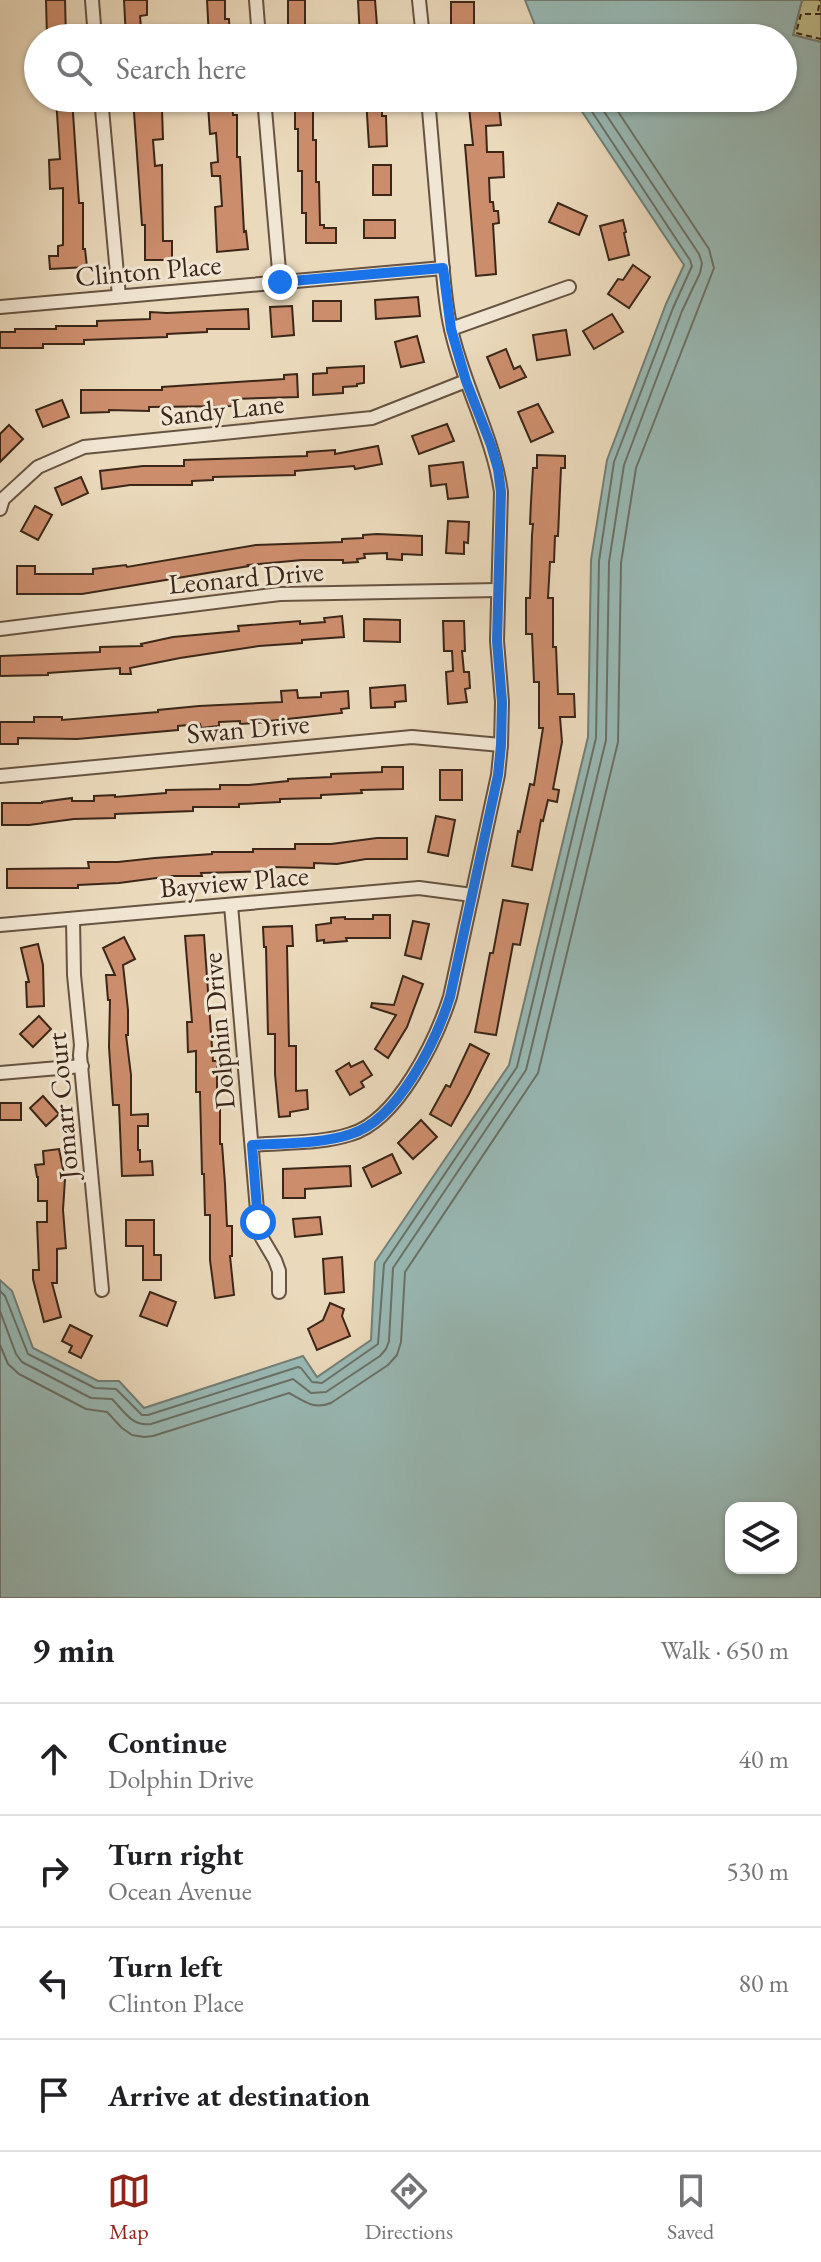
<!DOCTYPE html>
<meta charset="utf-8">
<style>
body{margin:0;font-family:"EB Garamond",serif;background:#f6f6f6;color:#202124}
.controls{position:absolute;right:24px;bottom:24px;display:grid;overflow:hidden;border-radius:16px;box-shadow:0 2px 6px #0004}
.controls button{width:72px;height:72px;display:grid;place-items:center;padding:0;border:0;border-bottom:2px solid #e0e0e0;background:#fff;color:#202124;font:40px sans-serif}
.stop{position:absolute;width:24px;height:24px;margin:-18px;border:6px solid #1a73e8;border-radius:50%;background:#fff}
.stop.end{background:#1a73e8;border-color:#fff;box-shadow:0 2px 8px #0008}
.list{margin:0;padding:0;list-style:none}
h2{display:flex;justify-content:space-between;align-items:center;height:104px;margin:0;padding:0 32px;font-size:34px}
h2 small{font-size:26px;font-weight:400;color:#757577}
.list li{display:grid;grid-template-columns:52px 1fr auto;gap:24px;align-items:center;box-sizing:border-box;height:112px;padding:0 32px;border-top:2px solid #e0e0e0}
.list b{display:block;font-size:30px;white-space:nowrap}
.list p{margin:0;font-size:26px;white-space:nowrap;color:#757577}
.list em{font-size:26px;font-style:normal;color:#757577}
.icon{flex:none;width:44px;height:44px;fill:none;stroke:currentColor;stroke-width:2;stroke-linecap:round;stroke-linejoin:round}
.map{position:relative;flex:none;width:821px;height:1598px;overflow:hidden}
.search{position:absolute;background:#fff;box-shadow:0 2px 6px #0004;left:24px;right:24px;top:24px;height:88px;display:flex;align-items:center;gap:20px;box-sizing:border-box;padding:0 28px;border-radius:44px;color:#757577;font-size:30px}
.sheet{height:552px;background:#fff}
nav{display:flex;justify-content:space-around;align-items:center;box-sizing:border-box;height:112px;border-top:2px solid #e0e0e0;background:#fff;font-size:22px;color:#757577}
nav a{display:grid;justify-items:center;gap:4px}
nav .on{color:#8f2418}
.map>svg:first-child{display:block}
.green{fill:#bebd8b;stroke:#7c7252;stroke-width:2}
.water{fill:#98b9b5;stroke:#737e76;stroke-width:2;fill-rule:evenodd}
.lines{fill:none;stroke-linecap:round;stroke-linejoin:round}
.shore{stroke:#6a7066;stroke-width:2}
.building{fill:#cc8d6c;stroke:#3b2618;stroke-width:2}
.minor-casing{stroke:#675341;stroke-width:16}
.path{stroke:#3b2618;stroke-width:2;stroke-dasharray:6 4;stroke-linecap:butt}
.minor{stroke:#f1e6d3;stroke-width:12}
.route{stroke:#1a73e8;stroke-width:10}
.labels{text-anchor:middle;stroke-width:6;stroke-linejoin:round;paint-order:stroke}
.street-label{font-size:28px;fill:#3b2618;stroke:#f1e6d3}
</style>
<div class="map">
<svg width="821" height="1598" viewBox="0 0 821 1598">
<rect width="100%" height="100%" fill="#ead9bb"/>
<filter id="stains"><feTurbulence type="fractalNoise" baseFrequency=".0025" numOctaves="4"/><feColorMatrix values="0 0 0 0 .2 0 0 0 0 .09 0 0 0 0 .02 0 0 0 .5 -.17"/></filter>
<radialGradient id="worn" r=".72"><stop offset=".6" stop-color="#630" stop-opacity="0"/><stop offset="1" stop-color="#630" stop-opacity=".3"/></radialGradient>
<path class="green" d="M 802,0 L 821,0 L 821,42 L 793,35 Z"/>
<path class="water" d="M 525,0 L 802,0 L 793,35 L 821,42 L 821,1598 L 0,1598 L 0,1280 L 12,1291 L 33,1348 L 98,1381 L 119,1381 L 144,1408 L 303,1356 L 317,1377 L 371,1340 L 375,1262 L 509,1065 L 588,737 L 591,560 L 607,460 L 666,304 L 684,265 L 573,98 L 783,98 L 783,38 L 540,38 ZM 791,1508 L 791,1568 L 731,1568 L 731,1508 Z"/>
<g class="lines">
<g class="shore">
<path d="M 0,1291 L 5,1296 L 28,1354 L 95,1388 L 116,1389 L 142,1415 L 148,1415 L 298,1367 L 301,1368 L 312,1382 L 322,1383 L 378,1344 L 384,1264 L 517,1067 L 596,738 L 599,561 L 614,462 L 673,308 L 692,266 L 690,260 L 583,98"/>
<path d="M 0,1311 L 16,1354 L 22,1362 L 91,1398 L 112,1399 C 124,1411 132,1427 151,1424 L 293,1379 L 311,1393 L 326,1392 L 380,1356 L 386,1349 L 389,1341 L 393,1268 L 526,1070 L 606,740 L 609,562 L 624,465 L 682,311 L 700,273 L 702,263 L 699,254 L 595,98"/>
<path d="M 0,1345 L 8,1364 L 19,1374 L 86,1409 L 107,1412 L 122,1428 L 132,1435 L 144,1437 L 153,1436 L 289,1393 C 304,1401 313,1410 331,1403 L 388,1365 L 397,1355 L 401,1342 L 405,1272 L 538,1073 L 618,742 L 621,563 L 636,468 L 714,268 L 709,249 L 609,98"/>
</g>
</g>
<g class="building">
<path d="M 46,0 L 65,0 L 66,38 L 47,38 Z"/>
<path d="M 124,0 L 147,0 L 147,15 L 140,16 L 142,38 L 126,38 Z"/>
<path d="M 207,0 L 225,0 L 225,19 L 229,19 L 230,38 L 209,38 Z"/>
<rect x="288" y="0" width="17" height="38"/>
<path d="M 358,0 L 375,0 L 378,38 L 360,38 Z"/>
<rect x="451" y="2" width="23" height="33"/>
<path d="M 56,98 L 72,98 L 79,203 L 83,203 L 83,249 L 85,249 L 87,267 L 50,269 L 49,256 L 58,256 L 58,246 L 63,245 L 63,188 L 50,189 L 49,160 L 60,159 Z"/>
<path d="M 133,98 L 151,98 L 151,110 L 162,110 L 163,139 L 153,140 L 155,166 L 162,165 L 163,241 L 172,241 L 172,260 L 145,260 L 145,225 L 142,225 Z"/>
<path d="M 366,98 L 382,98 L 382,116 L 386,116 L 387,146 L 369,147 Z"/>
<path d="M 468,98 L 498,98 L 501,125 L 486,126 L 487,152 L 503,152 L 504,177 L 489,178 L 490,202 L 493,202 L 494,211 L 498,211 L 499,223 L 493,224 L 496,274 L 476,276 L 465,145 L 473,145 Z"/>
<path d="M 295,100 L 313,100 L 313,140 L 316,140 L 316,182 L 319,182 L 320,225 L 324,225 L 324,228 L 336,228 L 336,243 L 306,243 L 306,213 L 302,213 L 302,171 L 298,171 L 298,129 L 295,129 Z"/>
<path d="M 232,104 L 233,115 L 237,115 L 237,157 L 240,157 L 244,232 L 246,231 L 248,249 L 217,252 L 215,207 L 222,206 L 220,176 L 212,176 L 211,163 L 218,162 L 216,133 L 210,134 L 208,105 Z"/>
<rect x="373" y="165" width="18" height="30"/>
<path d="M 558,203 L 587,216 L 579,235 L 549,222 Z"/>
<rect x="364" y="220" width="31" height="18"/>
<path d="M 623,220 L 626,232 L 624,233 L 629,255 L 609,260 L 600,226 Z"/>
<path d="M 633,265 L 650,277 L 629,308 L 608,294 L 618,279 L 623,280 Z"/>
<path d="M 418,297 L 420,316 L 376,319 L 375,300 Z"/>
<rect x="313" y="301" width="28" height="20"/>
<path d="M 292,306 L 294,335 L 272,337 L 270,307 Z"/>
<path d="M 248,309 L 249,329 L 207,329 L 207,332 L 167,334 L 167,337 L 84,340 L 84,344 L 43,344 L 43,348 L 0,348 L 0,332 L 15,332 L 15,329 L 56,329 L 56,326 L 97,326 L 97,321 L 150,319 L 150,312 L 167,313 Z"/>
<path d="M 612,314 L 623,332 L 594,349 L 583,331 Z"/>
<path d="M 566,330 L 570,355 L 537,360 L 533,335 Z"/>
<path d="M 417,336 L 424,362 L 401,367 L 395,342 Z"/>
<path d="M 506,349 L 514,369 L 520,366 L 526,377 L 500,388 L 487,357 Z"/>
<path d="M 364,366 L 364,383 L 357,384 L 357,386 L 343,387 L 343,393 L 313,395 L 313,374 L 327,373 L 327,368 Z"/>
<path d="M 297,374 L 298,397 L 232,399 L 232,406 L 149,407 L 149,411 L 109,410 L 109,412 L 81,413 L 81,390 L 162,390 L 162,387 L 284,379 L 284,375 Z"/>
<path d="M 62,400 L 69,417 L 43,427 L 36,410 Z"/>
<path d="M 538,404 L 553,432 L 531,442 L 518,412 Z"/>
<path d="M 447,424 L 454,441 L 419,454 L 412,436 Z"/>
<path d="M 9,425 L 23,439 L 0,462 L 0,434 Z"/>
<path d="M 378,446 L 382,464 L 355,469 L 354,466 L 295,471 L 295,475 L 213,477 L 213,480 L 192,481 L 192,485 L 130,485 L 102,489 L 100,471 L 143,466 L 184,466 L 184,460 L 307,456 L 307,452 L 335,450 L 335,454 Z"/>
<path d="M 537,455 L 565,456 L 565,468 L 561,468 L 558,536 L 555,536 L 554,562 L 550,562 L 548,598 L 553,598 L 553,647 L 556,647 L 558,694 L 574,694 L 575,717 L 560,717 L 562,742 L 553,789 L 559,790 L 557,802 L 548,800 L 543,821 L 541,820 L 532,870 L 512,866 L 518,831 L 520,832 L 530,784 L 534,785 L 543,728 L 539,728 L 539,682 L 534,682 L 532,634 L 526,634 L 526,598 L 530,598 L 532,535 L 533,524 L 530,524 L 531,502 L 533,468 L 537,468 Z"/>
<path d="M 463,462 L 468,497 L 448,499 L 446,484 L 431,486 L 429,466 Z"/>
<path d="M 81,477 L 88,493 L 62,505 L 55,488 Z"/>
<path d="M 35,506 L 52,515 L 38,540 L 21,531 Z"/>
<path d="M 448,521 L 469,522 L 468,543 L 464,542 L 464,554 L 446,553 Z"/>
<path d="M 377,534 L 422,536 L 422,555 L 402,554 L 402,560 L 387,559 L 387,553 L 364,554 L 365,558 L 357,559 L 358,562 L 343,563 L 343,560 L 302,560 L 248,565 L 249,566 L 82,594 L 17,594 L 17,566 L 35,566 L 35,574 L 93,574 L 93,569 L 126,565 L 127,567 L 256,545 L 342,542 L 342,539 L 363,538 L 363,535 Z"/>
<path d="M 342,616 L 344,637 L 302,640 L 302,643 L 259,646 L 180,658 L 130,668 L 131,674 L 120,674 L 120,668 L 48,673 L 48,675 L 0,676 L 0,656 L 100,652 L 100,647 L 142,646 L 141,644 L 173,637 L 239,631 L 238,626 L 300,621 L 300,624 L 325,622 L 324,618 Z"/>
<path d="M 364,619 L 400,620 L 400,642 L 364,641 Z"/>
<path d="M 443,621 L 464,621 L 465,651 L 462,651 L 464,672 L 469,672 L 470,688 L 465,689 L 467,702 L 448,704 L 446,672 L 453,671 L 452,651 L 444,651 Z"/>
<path d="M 405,685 L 406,701 L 395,702 L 395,707 L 371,708 L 370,688 Z"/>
<path d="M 297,690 L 298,698 L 321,697 L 321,693 L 348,691 L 349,708 L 341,709 L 342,713 L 270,721 L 270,722 L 240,724 L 240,721 L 219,722 L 219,726 L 201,728 L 200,724 L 178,726 L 178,730 L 77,739 L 18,738 L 18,744 L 0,744 L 0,722 L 34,722 L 34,717 L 62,717 L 62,720 L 158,712 L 158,710 L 199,706 L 282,702 L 281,691 Z"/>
<path d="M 382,767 L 403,767 L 403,789 L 361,790 L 362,793 L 321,795 L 321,798 L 280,799 L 280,802 L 239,804 L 239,807 L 193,807 L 193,811 L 115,814 L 115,818 L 74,819 L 29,825 L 2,825 L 2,803 L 42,803 L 42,802 L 72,798 L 72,801 L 94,801 L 94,796 L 115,795 L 115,797 L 166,793 L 166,790 L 220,789 L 220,785 L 249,785 L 288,781 L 288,779 L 331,777 L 331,774 L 382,772 Z"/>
<rect x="440" y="770" width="22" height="30"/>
<path d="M 436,816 L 455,820 L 448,856 L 428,852 Z"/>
<path d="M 377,838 L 407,838 L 407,859 L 366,859 L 337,864 L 314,863 L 314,868 L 274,867 L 274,871 L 201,873 L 202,876 L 172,876 L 119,883 L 78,885 L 78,888 L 7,888 L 7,869 L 89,868 L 88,862 L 118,862 L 155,858 L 212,854 L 212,852 L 253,852 L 253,849 L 295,849 L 295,844 L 331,844 Z"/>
<path d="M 503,900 L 528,904 L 520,945 L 513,944 L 496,1035 L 475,1032 L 490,953 L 493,953 Z"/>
<path d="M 373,915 L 390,915 L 390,938 L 346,938 L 347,941 L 324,943 L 324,940 L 317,941 L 316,925 L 331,923 L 331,918 L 345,917 L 345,919 L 373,919 Z"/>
<path d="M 413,921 L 429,924 L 421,959 L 405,955 Z"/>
<path d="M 292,926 L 293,946 L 287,946 L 289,1046 L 296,1046 L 296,1091 L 307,1090 L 308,1109 L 290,1112 L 290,1116 L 279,1117 L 275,1074 L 275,1034 L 268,1034 L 266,947 L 264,947 L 263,927 Z"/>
<path d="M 204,935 L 213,1061 L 217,1061 L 217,1103 L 220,1103 L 220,1144 L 222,1144 L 225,1184 L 227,1226 L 232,1226 L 232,1256 L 230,1256 L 234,1295 L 215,1298 L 210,1260 L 210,1215 L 205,1215 L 204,1174 L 202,1174 L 200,1092 L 196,1092 L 196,1051 L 188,1052 L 187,1022 L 192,1022 L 185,936 Z"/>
<path d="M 124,937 L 135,959 L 123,965 L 128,1010 L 128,1035 L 126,1035 L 131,1075 L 131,1115 L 148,1114 L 148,1126 L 138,1126 L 138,1150 L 140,1150 L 140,1162 L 152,1161 L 153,1175 L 122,1176 L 119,1105 L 113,1105 L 109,1047 L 110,1000 L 108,1000 L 106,975 L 115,975 L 103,948 Z"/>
<path d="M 38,944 L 43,965 L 44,1006 L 27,1007 L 26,982 L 29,982 L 21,948 Z"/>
<path d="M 403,976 L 423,984 L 407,1027 L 388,1058 L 375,1049 L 396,1015 L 371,1007 L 372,1003 L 394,1005 Z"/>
<path d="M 39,1016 L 51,1029 L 33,1047 L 20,1034 Z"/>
<path d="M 470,1044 L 489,1054 L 469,1094 L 451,1126 L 430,1114 L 446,1085 L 450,1087 Z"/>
<path d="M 363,1061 L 372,1075 L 361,1082 L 364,1087 L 350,1095 L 336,1071 L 349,1063 L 351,1067 Z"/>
<path d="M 43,1096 L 59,1114 L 46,1126 L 30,1108 Z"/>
<rect x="0" y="1103" width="21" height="17"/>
<path d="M 421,1120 L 437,1137 L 413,1159 L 398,1143 Z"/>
<path d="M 59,1149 L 65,1179 L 63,1210 L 66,1248 L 57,1249 L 57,1283 L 52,1283 L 61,1317 L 44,1322 L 33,1279 L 33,1270 L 39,1270 L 37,1222 L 47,1222 L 47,1201 L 38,1201 L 38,1177 L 37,1177 L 35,1165 L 44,1164 L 43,1151 Z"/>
<path d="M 392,1154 L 401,1173 L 372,1187 L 363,1168 Z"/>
<path d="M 350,1166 L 351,1186 L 305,1189 L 305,1198 L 283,1198 L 283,1169 Z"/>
<path d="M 320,1217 L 322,1234 L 295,1237 L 293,1219 Z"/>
<path d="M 126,1220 L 154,1220 L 154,1255 L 161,1255 L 161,1280 L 143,1280 L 143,1246 L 126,1246 Z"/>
<path d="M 342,1257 L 344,1292 L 325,1294 L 323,1259 Z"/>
<path d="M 150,1292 L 176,1302 L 167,1326 L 140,1316 Z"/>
<path d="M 330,1303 L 344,1309 L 342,1316 L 350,1336 L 317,1350 L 308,1329 L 323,1320 Z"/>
<path d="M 70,1325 L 92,1336 L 81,1358 L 69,1352 L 72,1346 L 62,1341 Z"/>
</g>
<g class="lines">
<defs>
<g id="minor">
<path d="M 92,0 L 95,38"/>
<path d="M 256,0 L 259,38"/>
<path d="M 419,0 L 423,38"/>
<path d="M 101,98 L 119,296"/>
<path d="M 264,98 L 280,282"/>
<path d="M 0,307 L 443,268"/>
<path d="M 451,329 L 569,287"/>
<path d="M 0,509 L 3,499 L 38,467 L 84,447 L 372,418 L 466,381"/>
<path d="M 0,629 L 280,594 L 498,590"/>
<path d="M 0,776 L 412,737 L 501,745"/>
<path d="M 231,905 L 258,1222 L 262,1238 L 275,1260 L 279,1271 L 279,1292"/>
<path d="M 73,919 L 74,975 L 81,1045 L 80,1055 L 102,1290"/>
<path d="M 0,925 L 419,888 L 472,895"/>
<path d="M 0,1073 L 82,1066"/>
<path d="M 252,1145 C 284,1142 321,1144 351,1134 C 398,1120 436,1040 450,997 L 498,775 L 501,745 L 502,702 L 497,641 L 501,492 C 493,435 463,385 451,329 C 444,300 443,268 440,238 C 436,191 432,145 428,98"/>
</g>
</defs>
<use href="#minor" class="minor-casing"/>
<g class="path">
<path d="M 818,11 L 820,0"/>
<path d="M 821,14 L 801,14 L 796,33 L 821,39"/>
</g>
<use href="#minor" class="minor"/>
</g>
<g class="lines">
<path class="route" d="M 258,1222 L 252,1145 C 283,1143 322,1144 351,1134 C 398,1120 436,1041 450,997 L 498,775 L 501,745 L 502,702 L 497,641 L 501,492 L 498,469 L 491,445 L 466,381 L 451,329 L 443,268 L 280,282"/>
</g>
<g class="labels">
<g class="street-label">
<text transform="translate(148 270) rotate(-5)" y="10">Clinton Place</text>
<text transform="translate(222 409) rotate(-6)" y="10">Sandy Lane</text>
<text transform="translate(246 577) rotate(-5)" y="10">Leonard Drive</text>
<text transform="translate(248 728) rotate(-5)" y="10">Swan Drive</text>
<text transform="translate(234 881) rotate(-5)" y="10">Bayview Place</text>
<text transform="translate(218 1031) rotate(-95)" y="10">Dolphin Drive</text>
<text transform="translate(62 1106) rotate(-95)" y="10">Jomarr Court</text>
</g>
</g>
<rect width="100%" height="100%" filter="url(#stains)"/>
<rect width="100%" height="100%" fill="url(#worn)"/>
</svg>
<div class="controls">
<button><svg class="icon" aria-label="layers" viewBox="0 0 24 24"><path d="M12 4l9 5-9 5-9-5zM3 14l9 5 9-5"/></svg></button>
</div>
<div class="stop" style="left:258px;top:1222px"></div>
<div class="stop end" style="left:280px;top:282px"></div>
<div class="search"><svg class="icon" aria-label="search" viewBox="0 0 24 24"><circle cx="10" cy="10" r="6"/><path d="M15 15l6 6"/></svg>Search here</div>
</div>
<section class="sheet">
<h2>9 min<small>Walk · 650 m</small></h2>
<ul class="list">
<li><svg class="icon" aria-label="ahead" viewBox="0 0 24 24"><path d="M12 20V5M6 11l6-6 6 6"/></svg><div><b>Continue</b><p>Dolphin Drive</p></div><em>40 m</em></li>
<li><svg class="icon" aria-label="right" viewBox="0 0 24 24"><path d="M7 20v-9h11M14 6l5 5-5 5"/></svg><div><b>Turn right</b><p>Ocean Avenue</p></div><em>530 m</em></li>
<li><svg class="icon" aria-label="left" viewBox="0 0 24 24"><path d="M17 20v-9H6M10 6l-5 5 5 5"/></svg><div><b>Turn left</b><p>Clinton Place</p></div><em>80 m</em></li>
<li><svg class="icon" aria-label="arrive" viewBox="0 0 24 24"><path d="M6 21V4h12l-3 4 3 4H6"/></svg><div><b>Arrive at destination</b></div></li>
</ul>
</section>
<nav>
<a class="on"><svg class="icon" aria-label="map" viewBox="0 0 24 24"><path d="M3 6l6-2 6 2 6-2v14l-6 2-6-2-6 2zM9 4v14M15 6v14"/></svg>Map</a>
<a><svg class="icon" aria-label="directions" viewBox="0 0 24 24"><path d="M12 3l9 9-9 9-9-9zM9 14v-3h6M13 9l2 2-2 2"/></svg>Directions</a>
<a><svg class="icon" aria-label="saved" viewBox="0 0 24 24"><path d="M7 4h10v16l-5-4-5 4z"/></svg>Saved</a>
</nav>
